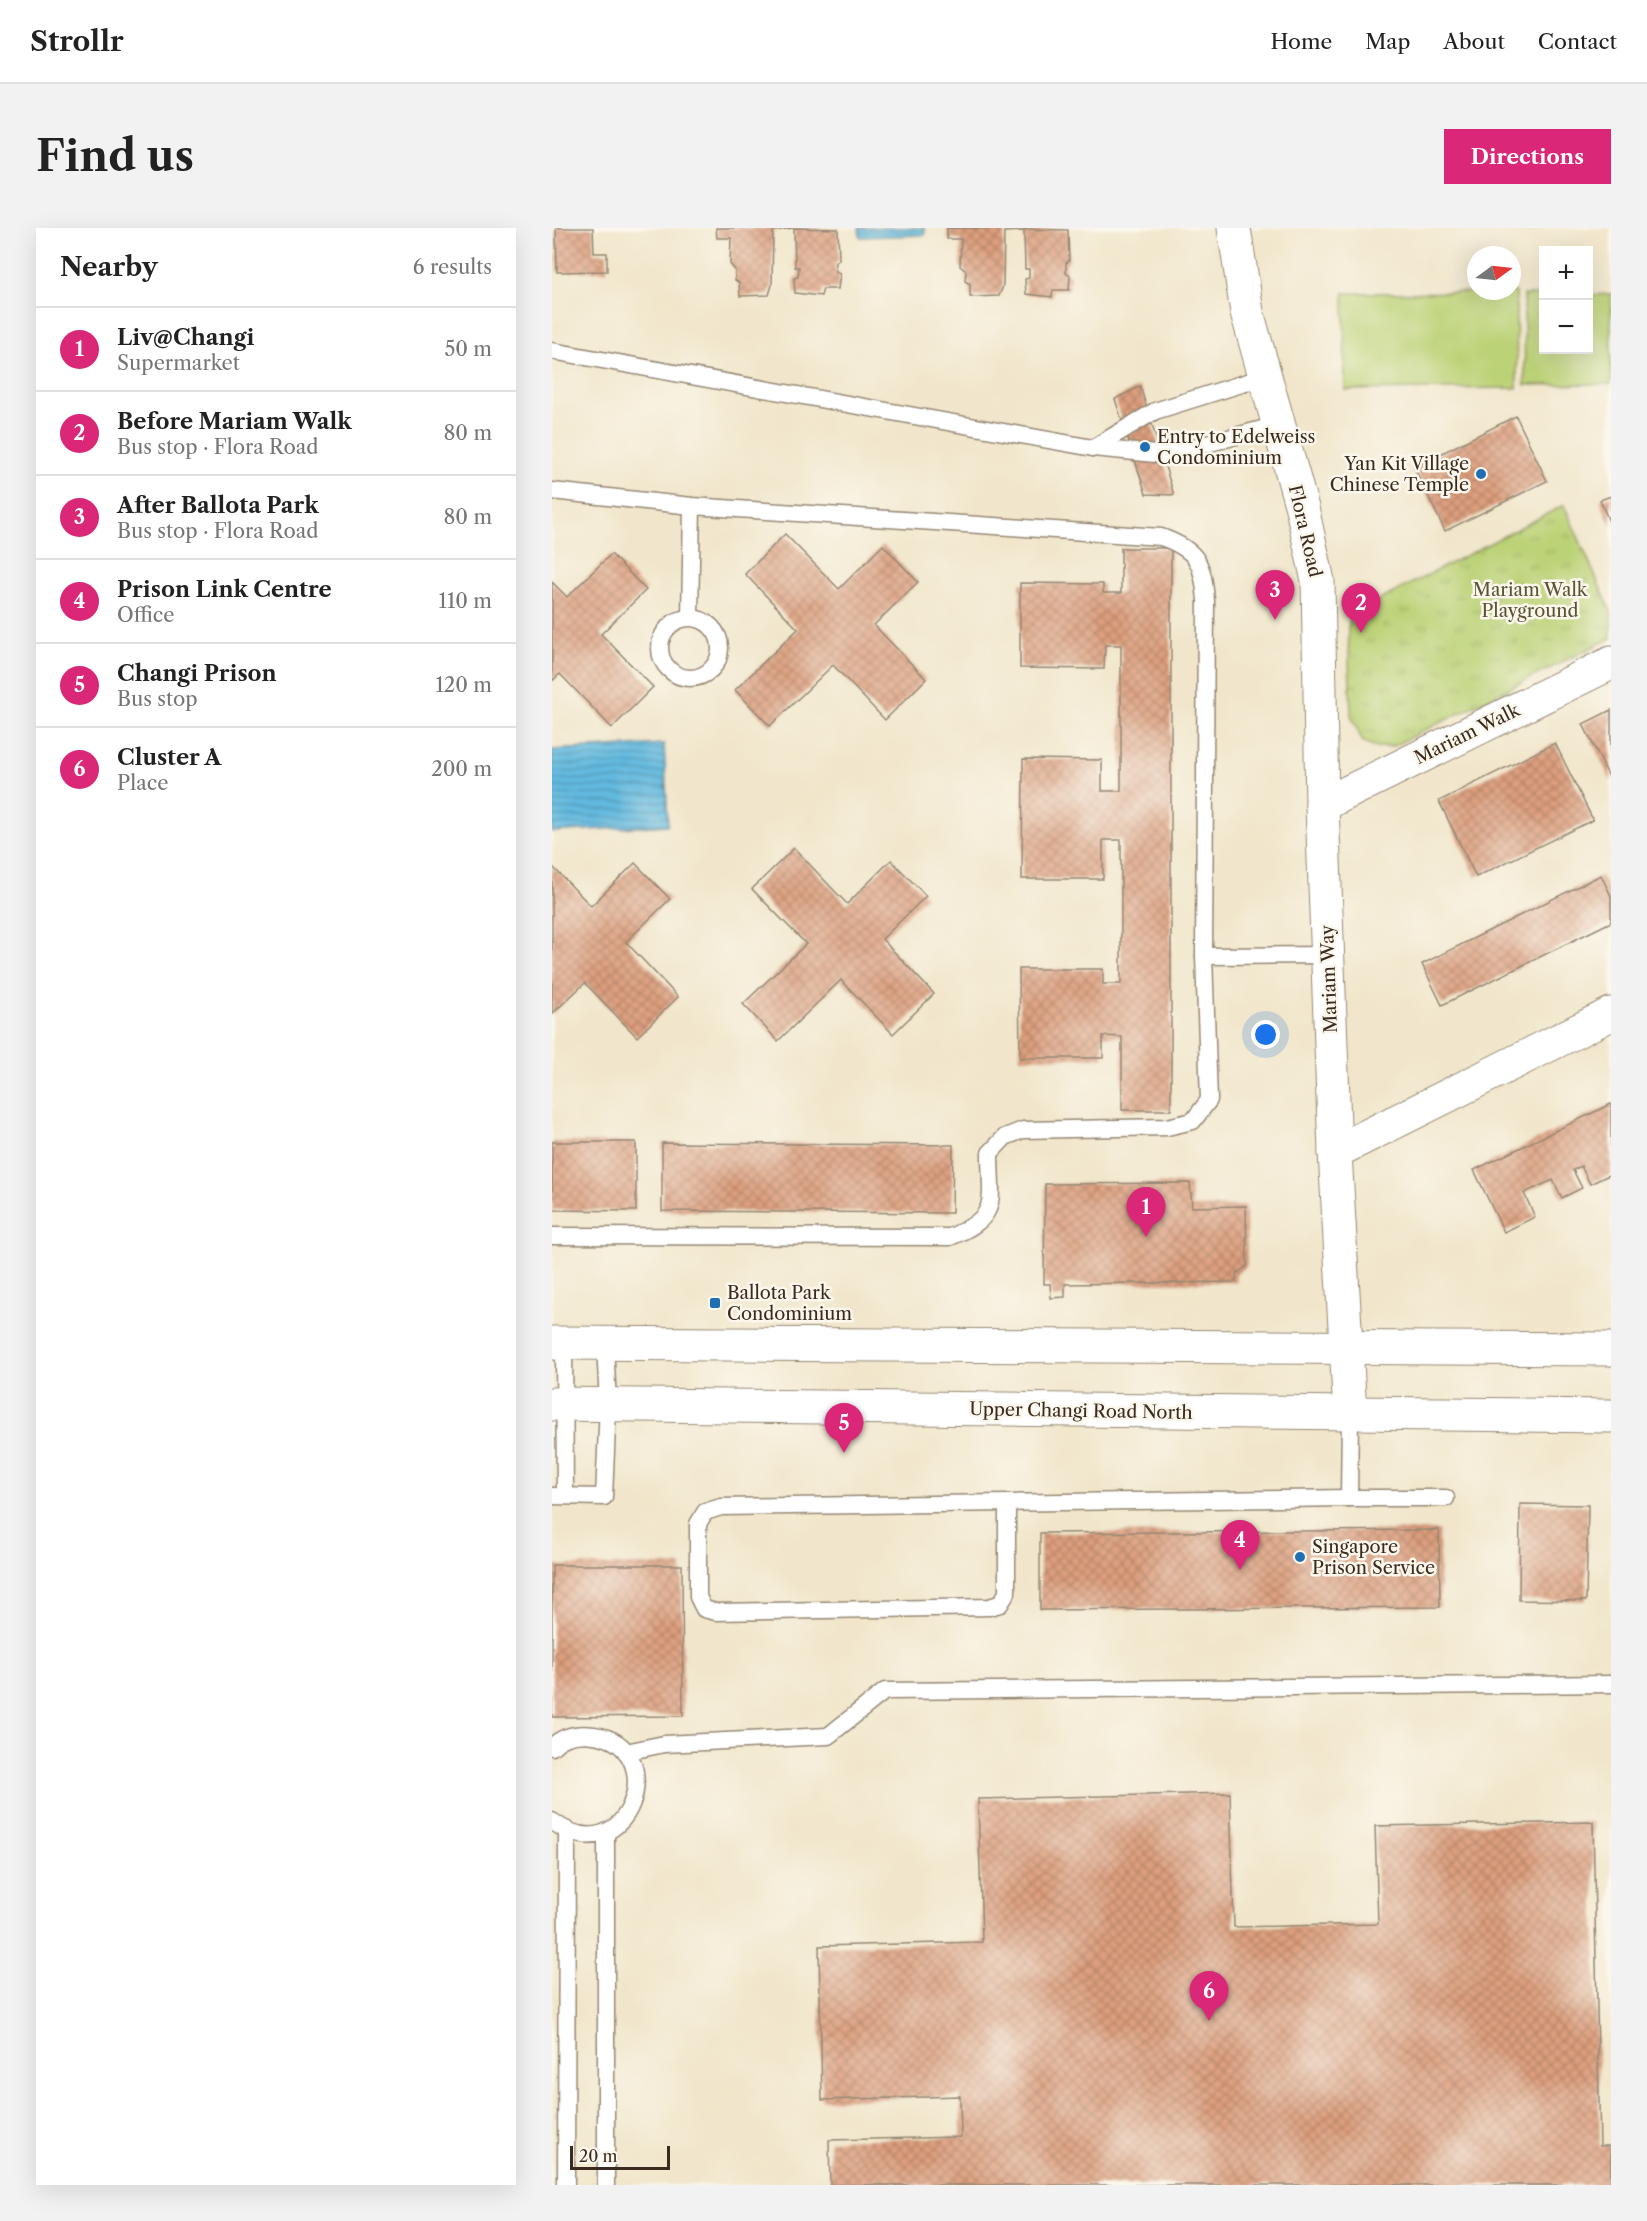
<!DOCTYPE html>
<meta charset="utf-8">
<style>
body{margin:0;font-family:"Libre Caslon Text",serif;background:#f2f2f2;color:#222}
.controls{position:absolute;right:18px;top:18px;display:grid;overflow:hidden;border-radius:0px;box-shadow:0 6px 24px #0002}
.controls button{width:54px;height:54px;display:grid;place-items:center;padding:0;border:0;border-bottom:2px solid #e0e0e0;background:#fff;color:#222;font:30px sans-serif}
.compass{position:absolute;left:915px;top:18px;width:54px;height:54px;border-radius:50%;background:#fff;box-shadow:0 6px 24px #0002;rotate:75deg}
.scale{position:absolute;left:18px;bottom:15px;width:100px;box-sizing:border-box;padding-left:6px;border:3px solid #3b2a1e;border-top:0;font-size:16px;line-height:21px;white-space:nowrap;color:#3b2a1e;-webkit-text-stroke:4px #fbf7ec;paint-order:stroke}
.you{position:absolute;left:714px;top:807px;width:21px;height:21px;margin:-15px;border:4px solid #fff;border-radius:50%;background:#1a73e8;box-shadow:0 0 0 9px #1a73e833}
.badge{display:grid;place-items:center;width:39px;height:39px;border-radius:50%;background:#db2777;color:#fff;font-size:20px;font-weight:700}
.pin{position:absolute;translate:-50% -50px;filter:drop-shadow(0 2px 3px #0008)}
.pin::after{content:'';position:absolute;top:32px;width:21px;height:18px;background:inherit;clip-path:polygon(0 0,100% 0,50% 100%)}
.list{margin:0;padding:0;list-style:none}
h2{display:flex;justify-content:space-between;align-items:center;height:78px;margin:0;padding:0 24px;font-size:26px}
h2 small{font-size:20px;font-weight:400;color:#767676}
.list li{display:grid;grid-template-columns:39px 1fr auto;gap:18px;align-items:center;box-sizing:border-box;height:84px;padding:0 24px;border-top:2px solid #e0e0e0}
.list b{display:block;font-size:22px;white-space:nowrap}
.list p{margin:0;font-size:20px;white-space:nowrap;color:#767676}
.list em{font-size:20px;font-style:normal;color:#767676}
.map{position:relative;flex:none;width:1059px;height:1957px;overflow:hidden;border-radius:0px}
header{display:flex;align-items:center;gap:36px;box-sizing:border-box;height:84px;padding:0 30px;background:#fff;border-bottom:2px solid #e0e0e0}
header strong{font-size:28px}
nav{display:flex;gap:33px;margin-inline-start:auto;font-size:21px}
.intro{display:flex;align-items:center;justify-content:space-between;box-sizing:border-box;height:144px;padding:0 36px}
h1{margin:0;font-size:42px}
.button{padding:15px 27px;border-radius:0px;background:#db2777;color:#fff;font-size:21px;font-weight:700}
main{display:flex;gap:36px;padding:0 36px}
aside{flex:1;background:#fff;border-radius:0px;box-shadow:0 6px 24px #0002}
.map>svg:first-child{display:block}
.park{fill:url(#park-tufts);stroke:#7b7e4a;stroke-width:1.5}
.pitch{fill:#bbd276;stroke:#7b7e4a;stroke-width:1.5}
.water{fill:url(#water-rules);stroke:#4e727e;stroke-width:1.5}
.building{fill:url(#building-cross-hatch)}
.lines{fill:none;stroke-linecap:round;stroke-linejoin:round}
.service-casing{stroke:#968874;stroke-width:19}
.minor-casing{stroke:#968874;stroke-width:35}
.tertiary-casing{stroke:#968874;stroke-width:35}
.service{stroke:#fff;stroke-width:16}
.minor{stroke:#fff;stroke-width:33}
.tertiary{stroke:#fff;stroke-width:33}
.poi-dot{fill:#1f6fb2;stroke:#fbf7ec;stroke-width:2}
.labels{text-anchor:middle;stroke-width:5;stroke-linejoin:round;paint-order:stroke}
.poi-label{font-size:18px;fill:#3b2a1e;stroke:#fbf7ec;text-anchor:start}
.street-label{font-size:18px;fill:#3b2a1e;stroke:#fbf7ec}
.park-label{font-size:18px;fill:#5b5434;stroke:#fbf7ec}
</style>
<header>
<strong>Strollr</strong>
<nav><a>Home</a><a>Map</a><a>About</a><a>Contact</a></nav>
</header>
<div class="intro"><h1>Find us</h1><a class="button">Directions</a></div>
<main>
<aside>
<h2>Nearby<small>6 results</small></h2>
<ul class="list">
<li><span class="badge">1</span><div><b>Liv@Changi</b><p>Supermarket</p></div><em>50 m</em></li>
<li><span class="badge">2</span><div><b>Before Mariam Walk</b><p>Bus stop · Flora Road</p></div><em>80 m</em></li>
<li><span class="badge">3</span><div><b>After Ballota Park</b><p>Bus stop · Flora Road</p></div><em>80 m</em></li>
<li><span class="badge">4</span><div><b>Prison Link Centre</b><p>Office</p></div><em>110 m</em></li>
<li><span class="badge">5</span><div><b>Changi Prison</b><p>Bus stop</p></div><em>120 m</em></li>
<li><span class="badge">6</span><div><b>Cluster A</b><p>Place</p></div><em>200 m</em></li>
</ul>
</aside>
<div class="map">
<svg width="1059" height="1957" viewBox="0 0 1059 1957">
<defs>
<pattern id="park-tufts" width="24" height="20" patternUnits="userSpaceOnUse" patternTransform="scale(1.5)"><rect width="24" height="20" fill="#bbd276"/><path d="M3 7l-1-3M5 7V3M7 7l1-3M15 17l-1-3M17 17v-4M19 17l1-3" fill="none" stroke="#a2b466"/></pattern>
<pattern id="water-rules" width="6" height="5" patternUnits="userSpaceOnUse" patternTransform="scale(1.5)"><rect width="6" height="5" fill="#62b9df"/><path d="M0 2.5h6" fill="none" stroke="#5297b4"/></pattern>
<pattern id="building-cross-hatch" width="8" height="8" patternUnits="userSpaceOnUse" patternTransform="scale(1.5)"><rect width="8" height="8" fill="#dd9f7e"/><path d="M0 0l8 8M0 8l8-8" fill="none" stroke="#b48267"/></pattern>
</defs>
<rect width="100%" height="100%" fill="#fbf7ec"/>
<filter id="ink" filterUnits="userSpaceOnUse"><feTurbulence type="fractalNoise" baseFrequency=".0167" numOctaves="2"/><feDisplacementMap in="SourceGraphic" scale="12" xChannelSelector="R" yChannelSelector="G"/><feConvolveMatrix kernelMatrix="1 2 1 2 8 2 1 2 1" color-interpolation-filters="sRGB"/></filter>
<filter id="wash" filterUnits="userSpaceOnUse"><feTurbulence type="fractalNoise" baseFrequency=".008" numOctaves="4" result="noise"/><feDisplacementMap in="SourceGraphic" scale="24" xChannelSelector="R" yChannelSelector="G"/><feGaussianBlur stdDeviation="1.35" result="paint"/><feColorMatrix in="noise" values="0 0 0 0 0 0 0 0 0 0 0 0 0 0 0 0 0 1.4 0 .05"/><feComposite in="paint" operator="in"/></filter>
<g filter="url(#wash)">
<rect width="100%" height="100%" fill="#f1e6cb"/>
<path class="park" d="M 1012,277 L 1059,384 L 1059,410 L 839,519 L 824,519 L 811,514 L 799,488 L 796,399 L 800,386 Z"/>
<g class="pitch">
<path d="M 964,64 L 965,160 L 793,162 L 792,65 Z"/>
<path d="M 1059,66 L 1059,156 L 973,157 L 972,67 L 991,67 L 992,122 L 1036,122 L 1037,67 Z"/>
</g>
<g class="water">
<path d="M 307,0 L 373,0 L 373,7 L 308,9 Z"/>
<path d="M 112,516 L 116,597 L 0,604 L 0,522 Z"/>
</g>
<g id="blocks">
<g class="building">
<path d="M 4,0 L 41,0 L 42,25 L 55,25 L 55,43 L 5,44 Z"/>
<path d="M 164,0 L 241,0 L 221,3 L 220,57 L 217,67 L 188,68 L 187,55 L 183,52 L 183,42 L 178,36 L 179,10 L 165,10 Z"/>
<path d="M 242,0 L 286,1 L 287,32 L 284,34 L 283,43 L 288,46 L 286,61 L 271,61 L 269,68 L 243,65 L 242,50 L 246,49 L 247,39 L 243,39 Z"/>
<path d="M 395,0 L 516,2 L 517,33 L 514,35 L 514,45 L 518,48 L 517,62 L 501,62 L 500,69 L 474,66 L 473,51 L 477,50 L 477,41 L 473,41 L 472,3 L 452,4 L 451,58 L 447,68 L 418,69 L 418,56 L 413,53 L 414,43 L 408,38 L 409,11 L 395,11 Z"/>
<path d="M 588,158 L 622,267 L 594,266 L 563,171 Z"/>
<path d="M 964,188 L 995,253 L 893,303 L 862,239 Z"/>
<path d="M 1059,268 L 1059,298 L 1048,272 Z"/>
<path d="M 233,306 L 287,361 L 331,317 L 366,354 L 322,397 L 374,451 L 333,492 L 281,437 L 218,498 L 183,462 L 246,401 L 193,346 Z"/>
<path d="M 569,320 L 619,320 L 619,882 L 570,882 L 570,809 L 551,808 L 551,830 L 468,830 L 467,741 L 551,741 L 551,756 L 569,756 L 569,612 L 551,612 L 551,651 L 470,651 L 471,531 L 550,532 L 550,563 L 569,563 L 569,417 L 553,417 L 552,441 L 468,440 L 468,355 L 551,356 L 551,365 L 569,365 Z"/>
<path d="M 59,326 L 94,362 L 49,406 L 101,459 L 60,500 L 8,446 L 0,453 L 0,354 L 15,369 Z"/>
<path d="M 1059,482 L 1059,553 L 1031,496 Z"/>
<path d="M 1003,515 L 1041,592 L 924,649 L 887,573 Z"/>
<path d="M 242,620 L 295,676 L 339,632 L 374,668 L 330,711 L 382,766 L 341,806 L 289,752 L 226,813 L 191,776 L 254,716 L 200,661 Z"/>
<path d="M 83,635 L 118,671 L 74,714 L 126,769 L 85,809 L 33,755 L 0,786 L 0,638 L 39,678 Z"/>
<path d="M 1049,647 L 1059,668 L 1059,694 L 890,777 L 870,736 Z"/>
<path d="M 1059,876 L 1059,946 L 1038,956 L 1029,938 L 1021,942 L 1030,960 L 1010,970 L 1001,952 L 972,965 L 983,989 L 952,1004 L 922,942 Z"/>
<path d="M 0,914 L 84,914 L 84,983 L 0,982 Z"/>
<path d="M 110,915 L 401,917 L 400,985 L 110,983 Z"/>
<path d="M 638,955 L 640,979 L 694,978 L 695,1038 L 684,1046 L 684,1054 L 513,1056 L 513,1069 L 499,1070 L 498,1056 L 492,1056 L 493,956 Z"/>
<path d="M 968,1276 L 1036,1277 L 1034,1373 L 967,1372 Z"/>
<path d="M 887,1302 L 888,1379 L 488,1382 L 488,1305 Z"/>
<path d="M 0,1337 L 130,1337 L 131,1488 L 0,1489 Z"/>
<path d="M 678,1565 L 682,1699 L 826,1696 L 823,1598 L 1041,1594 L 1048,1918 L 1059,1918 L 1059,1957 L 278,1957 L 277,1912 L 409,1909 L 408,1868 L 270,1872 L 267,1718 L 430,1714 L 426,1571 Z"/>
</g>
</g>
</g>
<g filter="url(#ink)">
<use href="#blocks" fill-opacity="0" stroke="#968874" stroke-width="1.5"/>
<g class="lines">
<defs>
<g id="service">
<path d="M 0,123 L 541,220 L 614,227 L 725,197"/>
<path d="M 541,220 L 603,183 L 712,149"/>
<path d="M 0,263 L 140,278 L 609,309 C 646,322 651,335 654,373 L 652,728 L 657,872 L 641,893 L 615,899 L 471,902 L 453,909 L 438,925 C 438,974 449,988 398,1009 L 0,1008"/>
<path d="M 138,389 L 140,278"/>
<circle cx="138" cy="420" r="30"/>
<path d="M 652,728 L 777,727"/>
<path d="M 12,1115 L 13,1267"/>
<path d="M 0,1268 L 52,1269 L 56,1176 L 53,1116"/>
<path d="M 797,1270 L 798,1187"/>
<path d="M 455,1275 L 455,1365 L 448,1376 L 437,1379 L 164,1384 L 152,1381 L 146,1369 L 146,1296 L 153,1284 L 169,1279 L 797,1270 L 894,1270"/>
<path d="M 0,1519 C 11,1507 27,1505 42,1507 C 121,1517 77,1651 0,1593"/>
<path d="M 74,1524 L 112,1516 L 276,1508 L 333,1463 L 1059,1456"/>
<path d="M 54,1604 L 54,1957"/>
<path d="M 14,1957 L 15,1604"/>
</g>
<g id="minor">
<path d="M 770,577 L 1059,435"/>
<path d="M 783,924 L 1059,786"/>
</g>
<g id="tertiary">
<path d="M 682,0 L 695,84 L 750,280 L 766,353 L 770,577 L 783,924 L 798,1187"/>
<path d="M 0,1115 L 1059,1121"/>
<path d="M 0,1176 L 1059,1188"/>
</g>
</defs>
<use href="#service" class="service-casing"/>
<use href="#minor" class="minor-casing"/>
<use href="#tertiary" class="tertiary-casing"/>
<use href="#service" class="service"/>
<use href="#minor" class="minor"/>
<use href="#tertiary" class="tertiary"/>
</g>
</g>
<g class="poi-dot">
<circle cx="593" cy="219" r="6"/>
<circle cx="929" cy="246" r="6"/>
<rect x="157" y="1069" width="12" height="12" rx="3"/>
<circle cx="748" cy="1329" r="6"/>
</g>
<g class="labels">
<g class="poi-label">
<text x="605" y="215">Entry to Edelweiss<tspan x="605" dy="21">Condominium</tspan></text>
<text x="917" y="242" text-anchor="end">Yan Kit Village<tspan x="917" dy="21">Chinese Temple</tspan></text>
<text x="175" y="1071">Ballota Park<tspan x="175" dy="21">Condominium</tspan></text>
<text x="760" y="1325">Singapore<tspan x="760" dy="21">Prison Service</tspan></text>
</g>
<g class="street-label">
<text transform="translate(753 303) rotate(77)" y="6">Flora Road</text>
<text transform="translate(915 506) rotate(-26)" y="6">Mariam Walk</text>
<text transform="translate(777 751) rotate(-92)" y="6">Mariam Way</text>
<text transform="translate(529 1183) rotate(1)" y="6">Upper Changi Road North</text>
</g>
<g class="park-label">
<text x="978" y="368">Mariam Walk<tspan x="978" dy="21">Playground</tspan></text>
</g>
</g>
</svg>
<div class="controls">
<button>+</button>
<button>−</button>
</div>
<svg class="compass" viewBox="-18 -18 36 36"><path d="M0-13l5 13h-10z" fill="#e53935"/><path d="M0 13l5-13h-10z" fill="#767676"/></svg>
<div class="scale">20 m</div>
<div class="you"></div>
<div class="pin badge" style="left:594px;top:1009px">1</div>
<div class="pin badge" style="left:809px;top:405px">2</div>
<div class="pin badge" style="left:723px;top:392px">3</div>
<div class="pin badge" style="left:688px;top:1342px">4</div>
<div class="pin badge" style="left:292px;top:1225px">5</div>
<div class="pin badge" style="left:657px;top:1793px">6</div>
</div>
</main>
